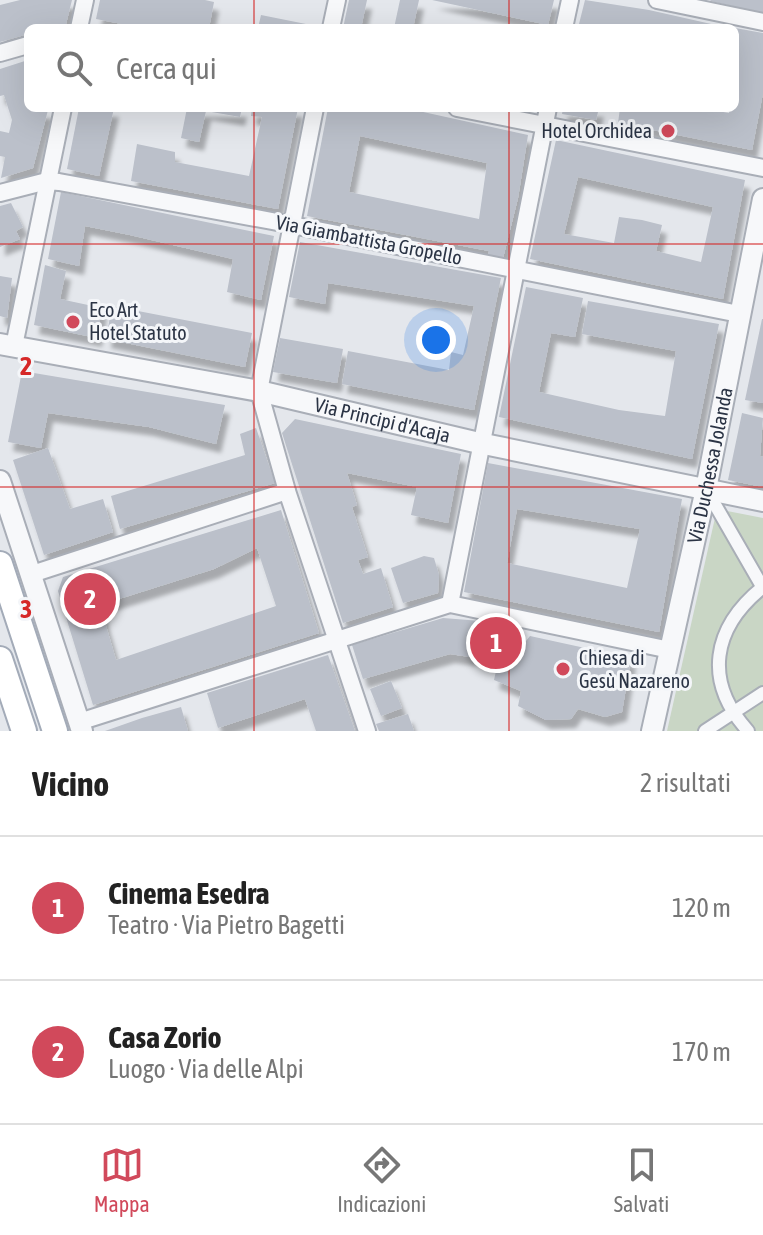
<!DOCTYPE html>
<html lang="it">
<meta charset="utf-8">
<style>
body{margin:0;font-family:"Asap Condensed",sans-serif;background:#f2f2f2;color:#222}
.you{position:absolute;left:436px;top:340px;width:28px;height:28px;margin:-20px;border:6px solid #fff;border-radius:50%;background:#1a73e8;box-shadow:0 0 0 12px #1a73e833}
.badge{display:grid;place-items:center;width:52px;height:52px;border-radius:50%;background:#d1495b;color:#fff;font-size:26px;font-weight:700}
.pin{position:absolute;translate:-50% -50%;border:4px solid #fff;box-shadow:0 2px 8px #0006}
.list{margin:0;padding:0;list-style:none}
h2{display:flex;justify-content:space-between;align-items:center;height:104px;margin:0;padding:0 32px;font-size:34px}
h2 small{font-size:26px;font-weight:400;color:#767676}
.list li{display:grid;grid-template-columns:52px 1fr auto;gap:24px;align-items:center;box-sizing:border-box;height:144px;padding:0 32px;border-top:2px solid #e0e0e0}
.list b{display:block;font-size:30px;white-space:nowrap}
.list p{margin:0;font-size:26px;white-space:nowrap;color:#767676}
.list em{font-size:26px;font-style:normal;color:#767676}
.icon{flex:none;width:44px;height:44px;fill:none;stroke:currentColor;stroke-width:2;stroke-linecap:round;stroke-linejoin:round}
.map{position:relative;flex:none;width:763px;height:731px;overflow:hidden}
.search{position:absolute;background:#fff;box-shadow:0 8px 32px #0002;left:24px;right:24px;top:24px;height:88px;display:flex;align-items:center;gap:20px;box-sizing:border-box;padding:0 28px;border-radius:12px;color:#767676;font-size:30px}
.sheet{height:392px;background:#fff}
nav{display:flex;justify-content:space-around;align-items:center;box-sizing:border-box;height:112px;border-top:2px solid #e0e0e0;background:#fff;font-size:22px;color:#767676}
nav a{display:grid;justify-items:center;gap:4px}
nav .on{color:#d1495b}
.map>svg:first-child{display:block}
.green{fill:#c9d6c5}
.building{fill:#bbc0ca;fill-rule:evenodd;filter:url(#shadow)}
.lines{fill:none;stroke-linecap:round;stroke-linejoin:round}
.pedestrian-casing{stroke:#a9aeb7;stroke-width:16}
.minor-casing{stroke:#a9aeb7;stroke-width:20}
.tertiary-casing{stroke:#a9aeb7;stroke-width:24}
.primary-casing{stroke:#a3abb8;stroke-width:28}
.pedestrian{stroke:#f7f8fa;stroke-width:12}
.minor{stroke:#f7f8fa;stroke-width:16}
.tertiary{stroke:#f7f8fa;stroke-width:20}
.primary{stroke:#fff;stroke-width:24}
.grid{fill:none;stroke:#d62828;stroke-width:2;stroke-opacity:0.55}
.poi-dot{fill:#d1495b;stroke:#f4f6f9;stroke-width:3}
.labels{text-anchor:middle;stroke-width:6;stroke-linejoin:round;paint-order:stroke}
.poi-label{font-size:20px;fill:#2b3445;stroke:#f4f6f9;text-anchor:start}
.street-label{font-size:20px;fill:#2b3445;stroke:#f4f6f9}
.grid-label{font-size:26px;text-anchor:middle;font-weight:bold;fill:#d62828;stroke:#f4f6f9;stroke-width:6;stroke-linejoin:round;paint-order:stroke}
</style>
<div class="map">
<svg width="763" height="731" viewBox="0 0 763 731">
<defs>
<filter id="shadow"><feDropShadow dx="5" dy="9" stdDeviation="2" flood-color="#0004"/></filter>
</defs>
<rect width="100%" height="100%" fill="#e4e7ec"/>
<path class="green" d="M 717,509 L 763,518 L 763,731 L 667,731 Z"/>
<g class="building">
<path d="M 20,0 L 72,0 L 66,24 L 28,28 L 28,34 L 0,42 L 0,5 Z"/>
<path d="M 100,0 L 205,0 L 214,2 L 209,28 L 143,28 L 96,19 Z"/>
<path d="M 349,0 L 367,0 L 361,28 L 343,28 Z"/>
<path d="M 400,0 L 419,0 L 413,28 L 394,28 Z"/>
<path d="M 432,0 L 554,0 L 548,25 Z"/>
<path d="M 585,0 L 649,10 L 729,28 L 578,28 Z"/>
<path d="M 763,0 L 763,13 L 710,1 L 711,0 Z"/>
<path d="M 261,15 L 311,25 L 310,28 L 258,28 Z"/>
<path d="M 735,28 L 763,33 L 763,93 L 752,150 L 618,123 L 620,108 L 700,108 L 729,113 L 730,108 L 735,108 L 738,57 L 735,57 Z"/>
<path d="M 28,60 L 28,108 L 48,110 L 33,168 L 1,178 L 5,157 L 0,156 L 0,131 L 9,133 L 12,120 L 4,95 L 0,96 L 0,69 Z"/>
<path d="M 79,108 L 114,108 L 99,176 L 67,169 Z"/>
<path d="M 187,108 L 242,108 L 240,117 L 206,111 L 199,142 L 181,138 Z"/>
<path d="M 252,108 L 298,108 L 278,209 L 131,181 L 137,144 L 175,152 L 175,162 L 249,176 L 262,117 L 251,116 Z"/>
<path d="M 328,108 L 405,108 L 528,135 L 518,198 L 501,266 L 487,264 L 489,251 L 307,216 ZM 360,136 L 487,163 L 479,219 L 349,192 Z"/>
<path d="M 563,108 L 599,108 L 596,120 L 562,114 Z"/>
<path d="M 556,140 L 745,180 L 723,299 L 530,259 ZM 578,177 L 713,207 L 701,262 L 656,251 L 662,225 L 642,220 L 619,217 L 614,243 L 564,234 Z"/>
<path d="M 61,192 L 274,236 L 261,300 L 227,292 L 233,259 L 130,235 L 85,226 L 79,266 L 48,259 Z"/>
<path d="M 11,203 L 23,227 L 16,231 L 20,239 L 0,247 L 0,206 Z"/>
<path d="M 300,242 L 501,278 L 474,410 L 342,384 L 348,351 L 449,370 L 451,352 L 463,355 L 474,306 L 328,283 L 325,304 L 289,297 Z"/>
<path d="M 45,265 L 66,271 L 60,299 L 102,308 L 97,338 L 34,325 Z"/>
<path d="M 0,276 L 12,278 L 7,318 L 0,316 Z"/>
<path d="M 526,287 L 583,298 L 575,337 L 551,333 L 539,392 L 619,410 L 665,416 L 676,351 L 582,334 L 588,301 L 719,324 L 692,459 L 499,417 Z"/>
<path d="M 112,306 L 252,333 L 245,367 L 106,339 Z"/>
<path d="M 762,319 L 763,319 L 763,403 L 745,400 Z"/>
<path d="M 280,338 L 343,349 L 337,383 L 273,372 Z"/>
<path d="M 22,371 L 225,405 L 216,444 L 149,427 L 48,413 L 41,448 L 8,442 Z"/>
<path d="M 742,413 L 763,418 L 760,456 L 763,457 L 763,487 L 728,480 Z"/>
<path d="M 295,419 L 461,454 L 448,523 L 411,515 L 417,487 L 347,473 L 357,505 L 352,507 L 368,557 L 358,560 L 363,574 L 381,568 L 393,607 L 343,623 L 282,433 Z"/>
<path d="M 256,428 L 275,483 L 120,529 L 111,496 L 245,455 L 240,434 Z"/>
<path d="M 48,448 L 70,509 L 103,499 L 113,532 L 44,555 L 13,460 Z"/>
<path d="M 488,463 L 682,499 L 659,632 L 464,592 ZM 517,509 L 640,529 L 627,588 L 507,563 Z"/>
<path d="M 281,510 L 319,633 L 93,705 L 58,591 L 63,577 ZM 257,548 L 276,606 L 116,660 L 100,605 L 214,569 Z"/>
<path d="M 424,556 L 434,558 L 439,575 L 438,593 L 403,603 L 391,568 Z"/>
<path d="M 443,618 L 481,621 L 481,649 L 470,657 L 450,654 L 363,679 L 352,645 Z"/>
<path d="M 504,635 L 526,641 L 530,636 L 631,658 L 622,712 L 605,717 L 578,709 L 571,719 L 546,720 L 518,706 L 521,691 L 494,680 Z"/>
<path d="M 328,655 L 355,731 L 316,731 L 305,699 L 218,728 L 207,693 Z"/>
<path d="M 391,681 L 402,708 L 381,716 L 370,689 Z"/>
<path d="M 181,707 L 188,731 L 105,731 L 142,718 Z"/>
<path d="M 408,714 L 414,731 L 379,731 L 376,724 Z"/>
</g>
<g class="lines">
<defs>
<g id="pedestrian">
<path d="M 706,489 L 763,588"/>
<path d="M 705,731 L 763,693"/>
<path d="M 748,731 C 703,681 712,628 763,587"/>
</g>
<g id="minor">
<path d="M 657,0 L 763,22"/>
<path d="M 79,28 L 85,0"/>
<path d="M 331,28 L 337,0"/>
<path d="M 564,28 L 570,0"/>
<path d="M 0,53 L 28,45"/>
<path d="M 315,108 L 259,391 L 287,491 L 367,731"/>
<path d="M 457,108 L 763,168"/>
<path d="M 0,193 L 47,181 L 59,182 L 272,221 L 739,314"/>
<path d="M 14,346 L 63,108"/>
<path d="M 32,574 L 287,491"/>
<path d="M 450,604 L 548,108"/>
<path d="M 79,722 L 450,604 L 670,650"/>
</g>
<g id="tertiary">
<path id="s1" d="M 0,344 L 259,391 L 479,443 L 763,501"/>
<path d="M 0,481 L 82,731"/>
<path id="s2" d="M 652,731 L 706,489 L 763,199"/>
</g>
<g id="primary">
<path d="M 0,564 L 55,731"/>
<path d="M 0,659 L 24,731"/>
</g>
</defs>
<use href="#pedestrian" class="pedestrian-casing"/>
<use href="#minor" class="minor-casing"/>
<use href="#tertiary" class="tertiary-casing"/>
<use href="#primary" class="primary-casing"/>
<use href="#pedestrian" class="pedestrian"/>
<use href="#minor" class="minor"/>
<use href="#tertiary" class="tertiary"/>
<use href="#primary" class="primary"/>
</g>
<path class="grid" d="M 254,0 L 254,28M 509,0 L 509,28M 254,108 L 254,731M 509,108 L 509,731M 0,244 L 763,244M 0,487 L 763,487"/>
<g class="poi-dot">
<circle cx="668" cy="131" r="8"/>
<circle cx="73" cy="322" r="8"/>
<circle cx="563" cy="669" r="8"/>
</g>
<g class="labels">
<g class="poi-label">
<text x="652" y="138" text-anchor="end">Hotel Orchidea</text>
<text x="89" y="317">Eco Art<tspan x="89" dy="23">Hotel Statuto</tspan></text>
<text x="579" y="665">Chiesa di<tspan x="579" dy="23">Gesù Nazareno</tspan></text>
</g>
<g class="street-label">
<text transform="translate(369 240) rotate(11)" y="7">Via Giambattista Gropello</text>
<text dy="7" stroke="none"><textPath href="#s1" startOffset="390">Via Principi d'Acaja</textPath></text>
<text dy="7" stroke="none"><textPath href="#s2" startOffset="272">Via Duchessa Jolanda</textPath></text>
</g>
</g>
<g class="grid-label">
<text x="26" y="375">2</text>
<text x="26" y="618">3</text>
</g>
</svg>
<div class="you"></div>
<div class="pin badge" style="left:496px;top:643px">1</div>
<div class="pin badge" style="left:90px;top:599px">2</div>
<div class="search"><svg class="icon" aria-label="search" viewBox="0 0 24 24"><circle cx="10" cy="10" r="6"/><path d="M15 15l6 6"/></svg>Cerca qui</div>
</div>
<section class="sheet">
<h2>Vicino<small>2 risultati</small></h2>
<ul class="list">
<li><span class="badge">1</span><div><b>Cinema Esedra</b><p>Teatro · Via Pietro Bagetti</p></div><em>120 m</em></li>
<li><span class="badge">2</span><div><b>Casa Zorio</b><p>Luogo · Via delle Alpi</p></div><em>170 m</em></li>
</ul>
</section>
<nav>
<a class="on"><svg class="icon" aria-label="map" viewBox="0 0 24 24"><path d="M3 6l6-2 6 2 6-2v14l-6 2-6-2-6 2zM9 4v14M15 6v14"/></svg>Mappa</a>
<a><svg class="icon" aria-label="directions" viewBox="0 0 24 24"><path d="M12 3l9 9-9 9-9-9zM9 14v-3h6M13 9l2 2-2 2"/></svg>Indicazioni</a>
<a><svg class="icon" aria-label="saved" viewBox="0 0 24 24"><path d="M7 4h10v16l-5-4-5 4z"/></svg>Salvati</a>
</nav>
